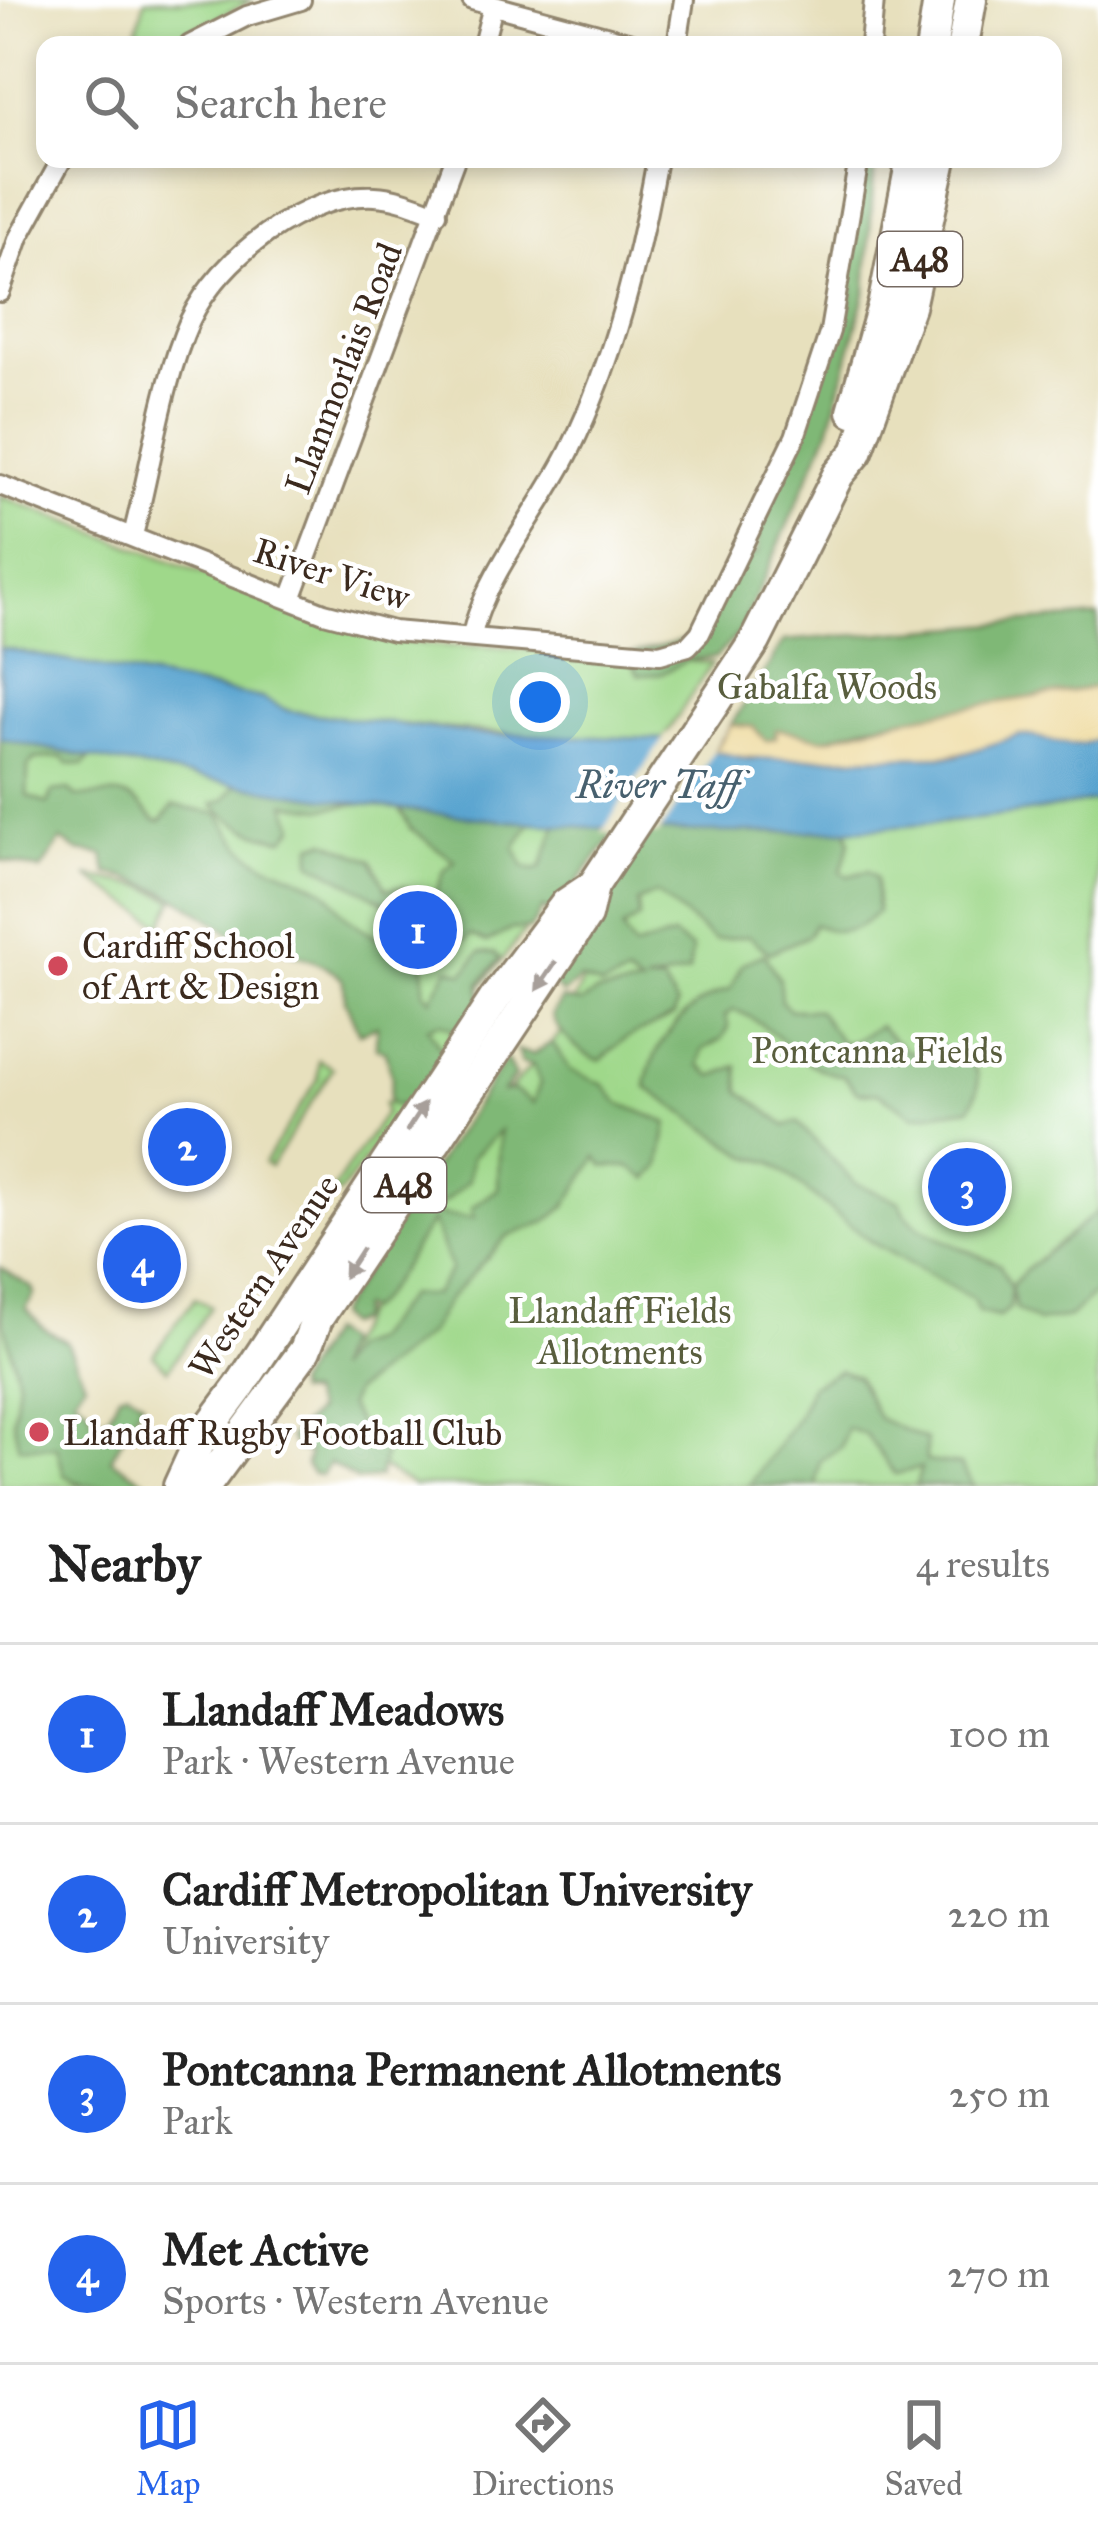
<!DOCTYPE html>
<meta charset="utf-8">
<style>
body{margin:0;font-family:"IM FELL Great Primer",serif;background:#f2f2f2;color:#222}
.you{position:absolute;left:540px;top:702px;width:42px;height:42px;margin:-30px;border:9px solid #fff;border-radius:50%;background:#1a73e8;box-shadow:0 0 0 18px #1a73e833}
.badge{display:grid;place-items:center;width:78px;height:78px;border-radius:50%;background:#2563eb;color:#fff;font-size:39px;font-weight:700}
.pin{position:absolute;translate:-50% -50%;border:6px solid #fff;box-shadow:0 3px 12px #0006}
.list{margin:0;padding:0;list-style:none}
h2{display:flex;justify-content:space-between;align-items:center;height:156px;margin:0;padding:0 48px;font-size:51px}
h2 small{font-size:39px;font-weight:400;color:#767676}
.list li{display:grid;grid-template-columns:78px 1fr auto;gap:36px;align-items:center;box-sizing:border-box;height:180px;padding:0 48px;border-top:3px solid #e0e0e0}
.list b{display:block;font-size:45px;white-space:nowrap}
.list p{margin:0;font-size:39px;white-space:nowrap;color:#767676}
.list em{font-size:39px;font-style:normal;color:#767676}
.icon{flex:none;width:66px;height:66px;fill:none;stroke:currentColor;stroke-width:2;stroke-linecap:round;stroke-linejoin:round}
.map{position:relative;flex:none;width:1098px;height:1486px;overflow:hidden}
.search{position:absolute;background:#fff;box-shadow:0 6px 18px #0003;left:36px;right:36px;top:36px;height:132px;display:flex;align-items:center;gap:30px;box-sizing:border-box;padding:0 42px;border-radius:24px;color:#767676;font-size:45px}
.sheet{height:876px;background:#fff}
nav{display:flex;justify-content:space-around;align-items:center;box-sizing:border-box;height:168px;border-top:3px solid #e0e0e0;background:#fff;font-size:33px;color:#767676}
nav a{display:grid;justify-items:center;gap:6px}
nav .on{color:#2563eb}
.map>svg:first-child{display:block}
.green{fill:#9fd88a;stroke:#6d8154;stroke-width:3}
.forest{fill:#7fb876;stroke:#5d714a;stroke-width:3;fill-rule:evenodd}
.sand{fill:#eeda9e;stroke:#94825e;stroke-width:3}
.water{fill:#56a3cf;stroke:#486676;stroke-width:3}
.pier{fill:#e7e0bd}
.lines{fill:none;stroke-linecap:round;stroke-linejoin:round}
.minor-casing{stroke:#91856e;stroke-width:24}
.trunk-casing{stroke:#91856e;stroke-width:36}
.minor{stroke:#fff;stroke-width:18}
.trunk{stroke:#fff;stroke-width:30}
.oneway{fill:#a79f9a}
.poi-dot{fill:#d1495b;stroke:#fff;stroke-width:4.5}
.labels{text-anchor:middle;stroke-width:9;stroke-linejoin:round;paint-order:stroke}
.shield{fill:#fff;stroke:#766a62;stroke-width:3}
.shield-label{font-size:33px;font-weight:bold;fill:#3b2a1e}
.street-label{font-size:36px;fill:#3b2a1e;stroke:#fff}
.park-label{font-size:36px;fill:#595e3e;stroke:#fff}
.poi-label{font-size:36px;fill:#3b2a1e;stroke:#fff;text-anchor:start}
.water-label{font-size:39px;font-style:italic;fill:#47606e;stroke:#fff}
</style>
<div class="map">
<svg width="1098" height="1486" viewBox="0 0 1098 1486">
<rect width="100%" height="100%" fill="#fff"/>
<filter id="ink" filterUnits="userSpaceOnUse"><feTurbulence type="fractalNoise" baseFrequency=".00833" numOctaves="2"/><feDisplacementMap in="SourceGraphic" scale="24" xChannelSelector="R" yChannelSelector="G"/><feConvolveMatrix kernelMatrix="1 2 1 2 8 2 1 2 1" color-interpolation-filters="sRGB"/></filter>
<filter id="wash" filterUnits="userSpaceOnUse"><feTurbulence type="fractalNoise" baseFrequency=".004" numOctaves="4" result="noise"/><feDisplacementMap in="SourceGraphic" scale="48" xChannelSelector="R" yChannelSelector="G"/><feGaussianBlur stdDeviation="2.7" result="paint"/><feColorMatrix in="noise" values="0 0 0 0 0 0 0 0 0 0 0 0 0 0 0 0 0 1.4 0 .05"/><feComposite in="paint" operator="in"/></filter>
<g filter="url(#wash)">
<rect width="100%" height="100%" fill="#e7e0bd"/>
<g class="green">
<path d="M 145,0 L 253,0 L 161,45 L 140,45 L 137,29 Z"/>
<path d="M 0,496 L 344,627 C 391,640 431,648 479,646 L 712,663 L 663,739 C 537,739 413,727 289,711 L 261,698 L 0,648 Z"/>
<path d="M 0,739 L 246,784 L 559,826 L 599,837 L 482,985 L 418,1087 L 404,996 L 0,798 Z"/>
<path d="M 1098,800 L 1098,1486 L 414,1486 L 306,1424 L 330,1389 L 324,1383 L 368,1305 L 509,1090 L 558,1036 L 626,885 L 801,829 L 944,823 Z"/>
<path d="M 87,876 L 146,887 L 174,900 L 162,925 Z"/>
<path d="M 319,1060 L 333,1068 L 270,1167 L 264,1163 L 318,1079 Z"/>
<path d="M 408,1101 L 339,1194 L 333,1190 L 385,1113 L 384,1103 Z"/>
<path d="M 0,1293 L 109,1486 L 0,1486 Z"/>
<path d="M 195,1298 L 211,1307 L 168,1370 L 153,1355 Z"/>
</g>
<g class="forest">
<path d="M 861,159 L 875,159 L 866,290 L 829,430 L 741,631 L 716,657 L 688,660 L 661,674 L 639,675 L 627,655 L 686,640 L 737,556 L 758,553 L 758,524 L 832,336 L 847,324 L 853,287 L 845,280 Z"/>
<path d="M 1098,616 L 1098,687 L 871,724 L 823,739 L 776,731 L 776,738 L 766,741 L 753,727 L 731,725 L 784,641 Z"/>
<path d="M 0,709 L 95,751 L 84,765 L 68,764 L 62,757 L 35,759 L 28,766 L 27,796 L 48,804 L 52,792 L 69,790 L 77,797 C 114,796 127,786 155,820 L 161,821 L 174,805 L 219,814 C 253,872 267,860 321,888 C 332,894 337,907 346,916 C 369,937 402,946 424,967 L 424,991 L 431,999 L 449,968 L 464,973 L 480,952 L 495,953 L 500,959 L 480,983 L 481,1002 L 460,1033 L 440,1023 L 428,1028 L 443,1054 L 413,1105 L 393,1105 L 389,1099 L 392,1078 L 385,1051 L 376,1047 L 377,1026 L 359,1033 L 345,1000 L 344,982 C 331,961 289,954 265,944 L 249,947 C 202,912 168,886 107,873 L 104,855 L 78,851 L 61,840 L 41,870 L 0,860 Z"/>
<path d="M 242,778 L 368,802 L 323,809 L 286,804 L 295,826 L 285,839 C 259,838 229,822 213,804 L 224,800 Z"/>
<path d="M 398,805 L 536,814 L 515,848 L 524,867 L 534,870 L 541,868 L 559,817 L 615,822 L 609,841 L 552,915 L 543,908 L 530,929 L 512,929 L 487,942 L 471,935 L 452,950 L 392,919 L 384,902 L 312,862 L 312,845 L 326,841 L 372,860 L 386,889 L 403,887 L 435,896 L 444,871 L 455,861 L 410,828 Z"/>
<path d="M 845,822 L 850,841 L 841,872 L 848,876 L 868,871 L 876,877 L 877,912 C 857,932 841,937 814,924 L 808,936 L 769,953 L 749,936 L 714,940 L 656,893 L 638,902 L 639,918 L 622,929 L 634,948 L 673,936 L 692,949 L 689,972 L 645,983 L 662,982 L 677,1005 L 674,1016 L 626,1038 L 601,1060 C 585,1058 556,1032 552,1015 L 562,999 L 581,1003 L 596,993 L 641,986 L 627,976 L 602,987 L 580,979 L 563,994 L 552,984 L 609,886 L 626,869 L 622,865 L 635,842 L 648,836 L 651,823 Z"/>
<path d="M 764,954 L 779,979 L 781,1001 L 790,1010 L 818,1010 L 840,1041 L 850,1043 L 879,1026 L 909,1053 L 931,1043 C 968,1056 992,1067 970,1108 L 914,1116 L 878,1093 L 857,1092 L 843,1075 C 801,1073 774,1021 733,1010 L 725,1016 L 729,1027 L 722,1039 L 703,1050 L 700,1065 L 713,1076 L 738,1066 L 740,1091 L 786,1126 L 797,1122 L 855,1183 L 900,1202 C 908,1235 971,1249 1000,1265 L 1010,1287 C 1036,1257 1069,1238 1098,1210 L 1098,1290 L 1069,1317 L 1038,1322 L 1016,1309 L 1011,1287 L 1010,1308 L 999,1317 L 978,1312 L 974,1300 L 871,1242 L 771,1162 L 749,1157 L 646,1087 C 652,1044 686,1002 730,989 L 742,964 Z"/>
<path d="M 552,1042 L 570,1070 L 604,1085 L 619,1103 L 668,1123 L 660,1166 L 648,1179 L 630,1167 L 604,1166 L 597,1157 L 565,1207 L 546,1222 L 506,1237 L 448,1300 L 429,1333 L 354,1392 L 348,1406 L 366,1436 L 379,1441 L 385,1451 L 379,1477 L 358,1481 L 329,1463 L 322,1475 L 313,1474 L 306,1465 L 309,1453 L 296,1449 L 289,1437 L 316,1412 L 309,1394 L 296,1393 L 295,1386 L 328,1332 L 343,1342 L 334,1370 L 350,1348 L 371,1341 L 408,1295 L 434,1295 L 451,1269 L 433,1221 C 408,1251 396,1286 368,1310 L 360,1308 L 358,1321 L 345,1325 L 336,1315 L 506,1059 L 515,1076 L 503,1091 L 513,1090 L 533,1103 L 540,1083 L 533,1065 L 521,1063 L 517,1050 L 532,1055 ZM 500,1131 L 498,1189 L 472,1208 L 474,1218 L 441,1215 L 436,1210 L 469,1180 L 472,1157 Z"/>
<path d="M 0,1267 L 32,1288 L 34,1295 L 26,1308 L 43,1328 L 67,1342 L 85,1382 L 74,1397 L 89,1408 L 93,1421 L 109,1415 L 119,1394 L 127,1391 L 143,1401 L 111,1459 L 153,1486 L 85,1486 L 64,1475 L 57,1447 L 19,1447 L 13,1420 L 18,1381 L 2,1316 Z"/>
<path d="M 839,1370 L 857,1376 L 878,1418 L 926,1440 L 926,1461 L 960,1465 L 974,1486 L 916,1486 L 921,1468 L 895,1474 L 866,1435 L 847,1428 L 841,1447 L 820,1461 L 816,1486 L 749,1486 L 797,1418 L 811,1386 Z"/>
</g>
<path class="sand" d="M 1098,687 L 1098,739 L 1080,747 L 1054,745 L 1019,735 L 991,748 L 931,758 L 773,760 L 712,754 L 731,725 L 753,727 L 766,741 L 776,738 L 776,730 C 793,728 820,741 830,738 C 914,711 1009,702 1098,687 Z"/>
<path class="water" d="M 0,648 L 261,698 L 289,711 L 480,734 L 663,739 L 747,759 L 957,756 L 1019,735 C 1050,736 1066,753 1098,739 L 1098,800 C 738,871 355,814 0,739 Z"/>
<path class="pier" d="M 667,733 L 716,749 L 658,835 L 601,833 Z"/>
</g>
<g filter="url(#ink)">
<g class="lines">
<defs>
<g id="minor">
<path d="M 472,0 L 639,45"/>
<path d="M 190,45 L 247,16 L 301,0"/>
<path d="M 483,45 L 493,6"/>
<path d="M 677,45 L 684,0"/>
<path d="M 870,45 L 874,0"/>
<path d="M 0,292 L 19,237 L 62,159"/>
<path d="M 0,485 L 324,613 L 393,631 L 660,654 L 688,646 L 700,633 L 795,437 L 830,331 L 859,159"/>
<path d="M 133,535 C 151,468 162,382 190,320 C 219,258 305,192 375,196 C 397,197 417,206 437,213"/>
<path d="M 291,599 L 455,159"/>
<path d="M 472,637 C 480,583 544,504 570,450 C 615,358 639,259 657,159"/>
</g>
<g id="trunk">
<path d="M 932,45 L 939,0"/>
<path d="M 963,45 L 971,0"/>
<path d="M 853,411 L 884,302 L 912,159"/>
<path d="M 179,1486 L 200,1440 L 240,1386 L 496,997 L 566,904 L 593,886"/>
<path d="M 205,1486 L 305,1350 L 317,1319 L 586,916 L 593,886 L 755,641 L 838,475 L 857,452 L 909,307 L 941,159"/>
</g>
</defs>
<use href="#minor" class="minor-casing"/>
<use href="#trunk" class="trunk-casing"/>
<use href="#minor" class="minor"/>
<use href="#trunk" class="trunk"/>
</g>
<defs><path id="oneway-solid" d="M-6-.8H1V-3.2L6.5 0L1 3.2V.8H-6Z" transform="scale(3)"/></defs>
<g class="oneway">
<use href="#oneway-solid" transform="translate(546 976) rotate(124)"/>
<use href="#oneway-solid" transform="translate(416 1117) rotate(-57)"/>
<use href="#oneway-solid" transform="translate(353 1263) rotate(123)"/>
</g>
</g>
<g class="poi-dot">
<circle cx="58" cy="966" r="12"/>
<circle cx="39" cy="1432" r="12"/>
</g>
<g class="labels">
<g class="shield">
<rect x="878" y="232" width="84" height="54" rx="9"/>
<rect x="362" y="1158" width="84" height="54" rx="9"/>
</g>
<g class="shield-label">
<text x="920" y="271">A48</text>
<text x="404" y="1197">A48</text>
</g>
<g class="street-label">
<text transform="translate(343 368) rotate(-69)" y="13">Llanmorlais Road</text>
<text transform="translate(332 573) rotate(18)" y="13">River View</text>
<text transform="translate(263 1276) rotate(-56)" y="13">Western Avenue</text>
</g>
<g class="park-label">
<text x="827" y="699">Gabalfa Woods</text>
<text x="877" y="1063">Pontcanna Fields</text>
<text x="620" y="1323">Llandaff Fields<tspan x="620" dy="41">Allotments</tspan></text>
</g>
<g class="poi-label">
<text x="82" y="958">Cardiff School<tspan x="82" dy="41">of Art &amp; Design</tspan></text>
<text x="63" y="1445">Llandaff Rugby Football Club</text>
</g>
<g class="water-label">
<text x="658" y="798">River Taff</text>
</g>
</g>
</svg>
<div class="you"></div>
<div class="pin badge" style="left:418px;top:930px">1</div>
<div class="pin badge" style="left:187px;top:1147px">2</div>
<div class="pin badge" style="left:967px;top:1187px">3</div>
<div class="pin badge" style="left:142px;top:1264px">4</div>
<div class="search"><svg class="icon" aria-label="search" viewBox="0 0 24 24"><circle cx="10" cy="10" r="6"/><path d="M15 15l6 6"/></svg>Search here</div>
</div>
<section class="sheet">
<h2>Nearby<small>4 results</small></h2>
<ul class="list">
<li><span class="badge">1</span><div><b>Llandaff Meadows</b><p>Park · Western Avenue</p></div><em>100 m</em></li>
<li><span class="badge">2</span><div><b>Cardiff Metropolitan University</b><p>University</p></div><em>220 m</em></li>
<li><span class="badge">3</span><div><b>Pontcanna Permanent Allotments</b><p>Park</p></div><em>250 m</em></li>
<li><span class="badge">4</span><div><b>Met Active</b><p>Sports · Western Avenue</p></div><em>270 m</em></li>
</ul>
</section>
<nav>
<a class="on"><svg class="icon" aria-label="map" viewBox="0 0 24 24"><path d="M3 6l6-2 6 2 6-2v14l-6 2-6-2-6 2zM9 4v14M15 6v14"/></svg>Map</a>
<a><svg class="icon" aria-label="directions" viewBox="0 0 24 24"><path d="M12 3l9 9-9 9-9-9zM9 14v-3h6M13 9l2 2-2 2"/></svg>Directions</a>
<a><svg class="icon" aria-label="saved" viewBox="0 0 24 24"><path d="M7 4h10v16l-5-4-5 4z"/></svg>Saved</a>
</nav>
